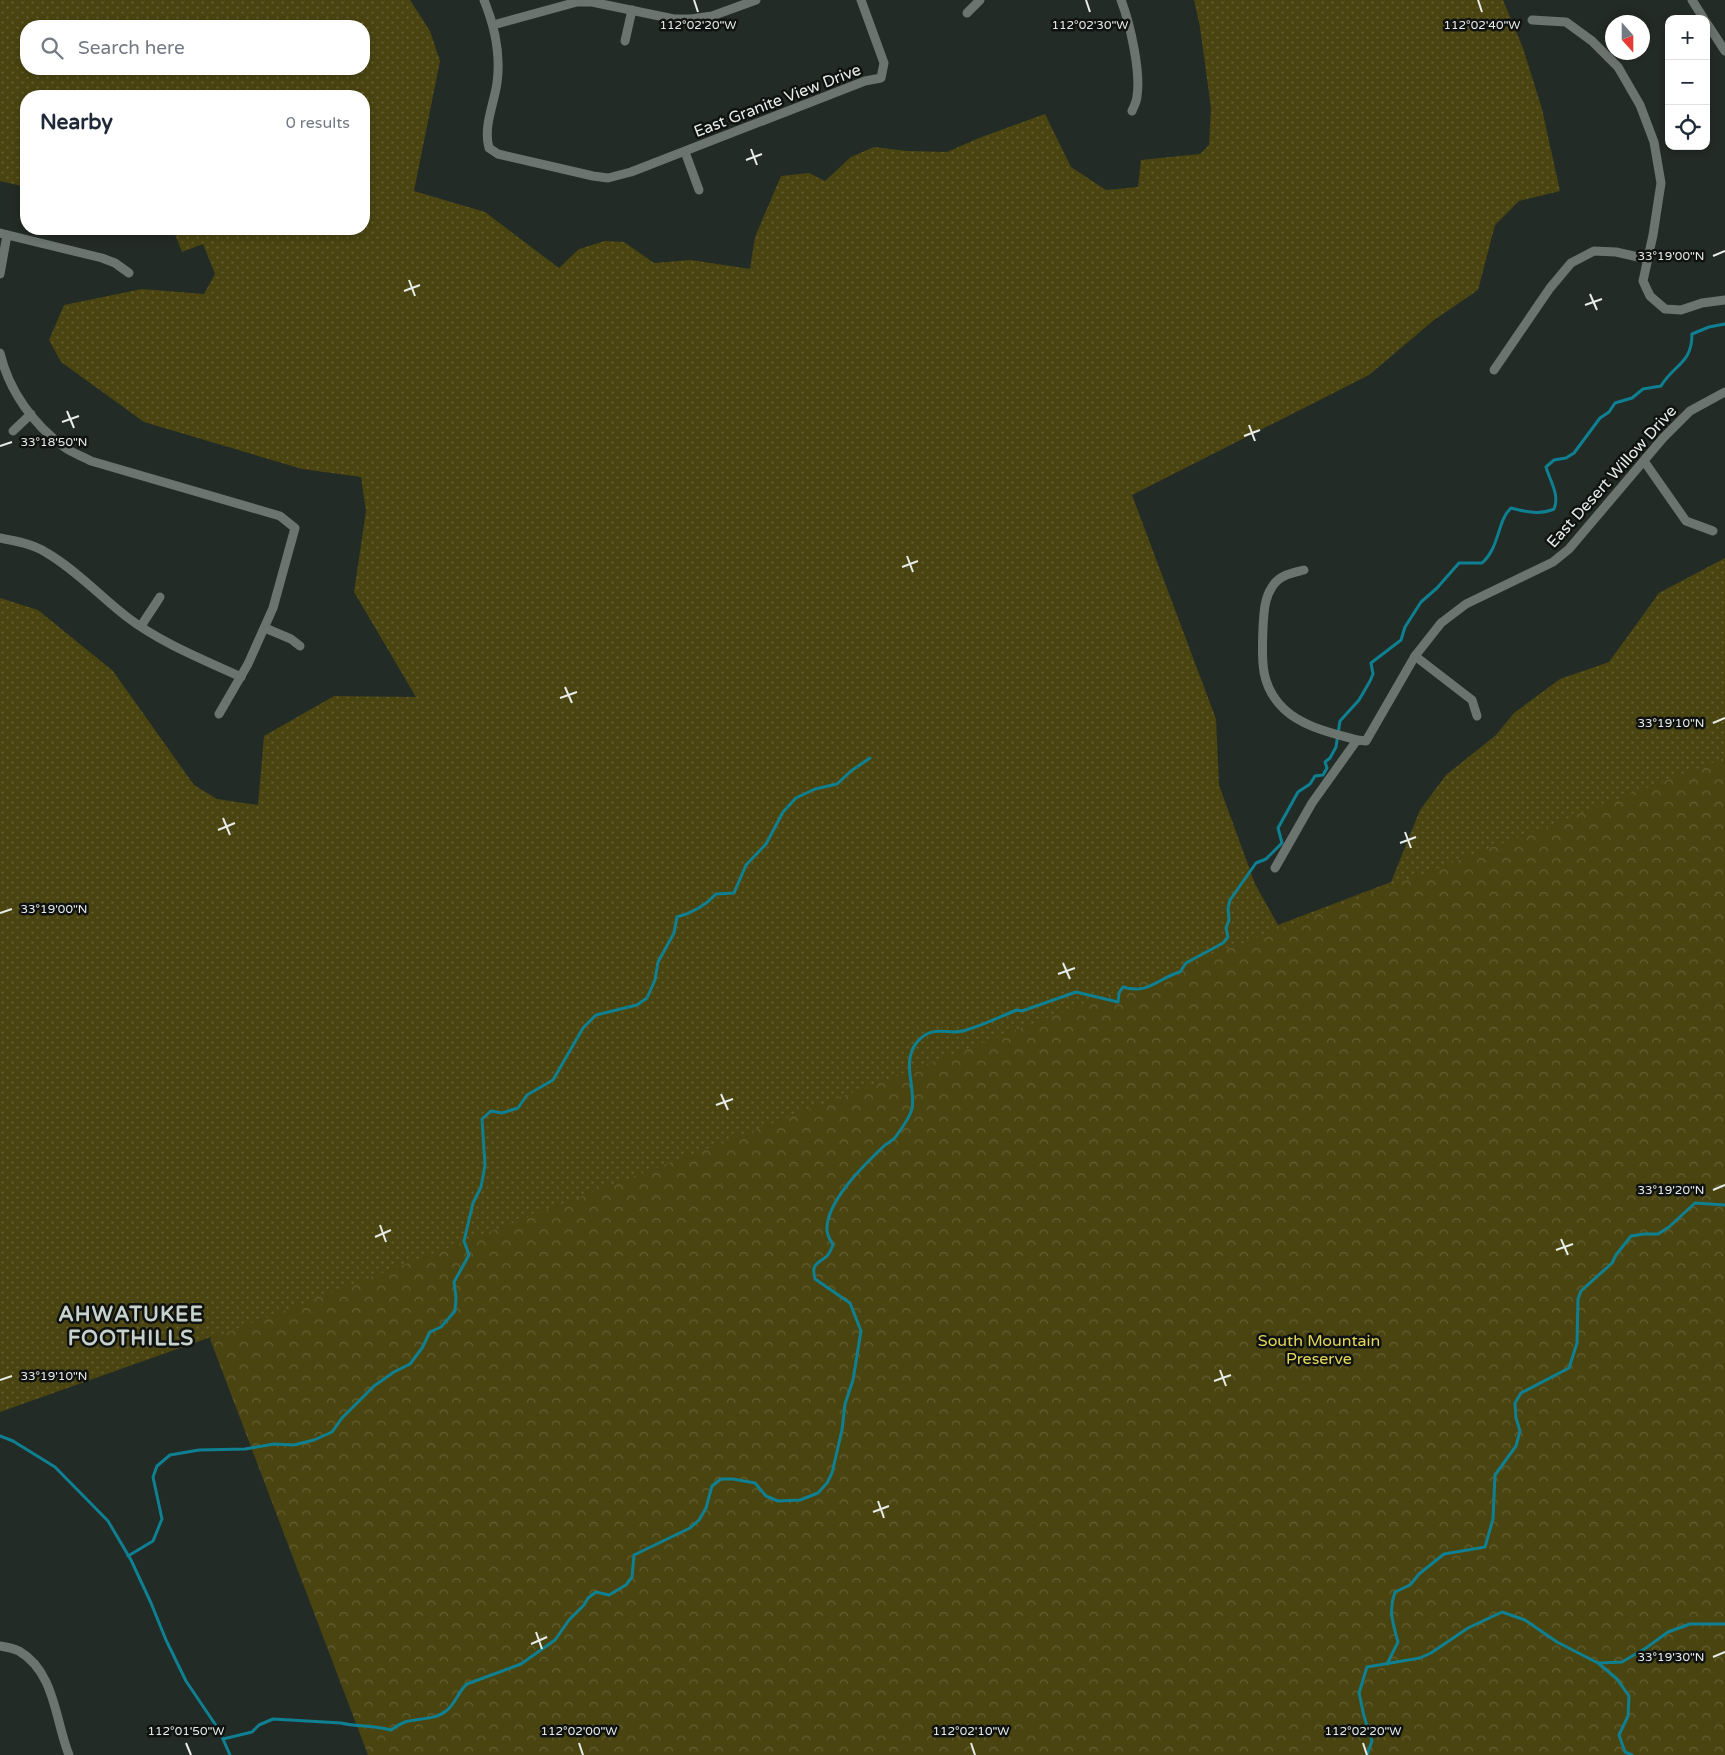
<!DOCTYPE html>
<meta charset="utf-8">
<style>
body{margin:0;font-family:"Varela Round",sans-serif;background:#f2f2f3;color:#1f2937}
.controls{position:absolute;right:15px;top:15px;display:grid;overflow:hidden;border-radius:10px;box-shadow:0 2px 8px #0003}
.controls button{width:45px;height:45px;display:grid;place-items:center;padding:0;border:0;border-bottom:1px solid #e0e1e3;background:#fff;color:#1f2937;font:25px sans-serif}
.compass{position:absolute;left:1605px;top:15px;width:45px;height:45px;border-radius:50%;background:#fff;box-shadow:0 2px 8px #0003;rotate:159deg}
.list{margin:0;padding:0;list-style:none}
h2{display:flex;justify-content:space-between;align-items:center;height:65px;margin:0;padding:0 20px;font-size:21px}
h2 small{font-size:16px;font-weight:400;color:#747a83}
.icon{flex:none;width:28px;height:28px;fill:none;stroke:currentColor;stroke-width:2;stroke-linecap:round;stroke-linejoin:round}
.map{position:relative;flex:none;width:1725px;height:1755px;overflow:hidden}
.search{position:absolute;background:#fff;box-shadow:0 2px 8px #0003;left:20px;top:20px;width:350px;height:55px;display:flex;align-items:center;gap:12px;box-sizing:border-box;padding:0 18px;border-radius:20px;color:#747a83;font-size:19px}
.panel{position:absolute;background:#fff;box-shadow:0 2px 8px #0003;left:20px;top:90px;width:350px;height:145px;border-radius:20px}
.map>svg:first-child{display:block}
.grass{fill:url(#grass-dots);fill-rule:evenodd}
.park{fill:url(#park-crowns)}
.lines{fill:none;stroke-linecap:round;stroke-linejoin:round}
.stream{stroke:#0f8091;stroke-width:3}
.minor{stroke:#6b746e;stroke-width:9}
.ticks{fill:none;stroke:#e7ece9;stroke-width:2}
.labels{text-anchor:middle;stroke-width:5;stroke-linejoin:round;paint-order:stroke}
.street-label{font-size:16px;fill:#e7ece9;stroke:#0f1210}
.park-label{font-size:16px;fill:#e4d85a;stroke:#0f1210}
.district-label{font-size:21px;font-weight:bold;letter-spacing:1px;fill:#c8d2cc;stroke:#0f1210}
.ticks-label{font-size:12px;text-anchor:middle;fill:#e7ece9;stroke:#0f1210;stroke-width:5;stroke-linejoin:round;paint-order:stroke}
</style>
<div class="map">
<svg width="1725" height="1755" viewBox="0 0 1725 1755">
<defs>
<pattern id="grass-dots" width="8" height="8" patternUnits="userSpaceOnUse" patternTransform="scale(1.25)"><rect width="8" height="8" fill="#494410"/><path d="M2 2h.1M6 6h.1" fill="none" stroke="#635f33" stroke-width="1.8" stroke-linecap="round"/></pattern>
<pattern id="park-crowns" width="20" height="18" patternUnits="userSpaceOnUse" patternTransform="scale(1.25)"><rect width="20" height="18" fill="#494410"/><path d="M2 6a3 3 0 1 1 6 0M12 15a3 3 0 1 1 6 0" fill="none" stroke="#635f33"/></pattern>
</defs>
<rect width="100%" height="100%" fill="#232b26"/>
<path class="grass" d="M 0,0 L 410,0 L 430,31 L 440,61 L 414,191 L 485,212 L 559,268 L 579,249 L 605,241 L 624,242 L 654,263 L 691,260 L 750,269 L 755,237 L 781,176 L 809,173 L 825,181 L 851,157 L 874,147 L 907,151 L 947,152 L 979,138 L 1045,114 L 1071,167 L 1106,190 L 1138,187 L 1141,160 L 1200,154 L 1209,145 L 1211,108 L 1200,27 L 1194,0 L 1503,0 L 1523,48 L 1542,109 L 1560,191 L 1519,201 L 1495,225 L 1478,290 L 1434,320 L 1369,375 L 1132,495 L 1216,719 L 1219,785 L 1255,884 L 1278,925 L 1391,882 L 1420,810 L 1446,775 L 1496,735 L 1514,713 L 1560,679 L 1609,662 L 1659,593 L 1725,558 L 1725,1755 L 370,1755 L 211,1337 L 0,1412 L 0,598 L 38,610 L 113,671 L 194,785 L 217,799 L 258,805 L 264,736 L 334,696 L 416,697 L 354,592 L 366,511 L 361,477 L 302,469 L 144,422 L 61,362 L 49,340 L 64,305 L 142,289 L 204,294 L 215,274 L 203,244 L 182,252 L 173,229 L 364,229 L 364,96 L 26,96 L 26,187 L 0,181 ZM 26,26 L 364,26 L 364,69 L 26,69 Z"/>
<path class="park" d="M 1725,758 L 1725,1755 L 368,1755 L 210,1339 Z"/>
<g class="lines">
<g class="stream">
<path d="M 0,1436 L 13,1441 L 55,1467 L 108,1521 L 131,1560 L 151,1603 L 166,1640 L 186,1681 L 219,1730 L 230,1755"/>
<path d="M 128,1556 L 153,1541 L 162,1519 L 153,1477 L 157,1466 L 170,1455 L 199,1450 L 245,1449 L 274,1444 L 294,1445 L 314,1440 L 332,1432 L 342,1418 L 374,1386 L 394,1372 L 410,1364 L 422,1348 L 430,1332 L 441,1327 L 455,1311 L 456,1298 L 454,1282 L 469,1255 L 464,1241 L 473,1203 L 481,1187 L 485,1165 L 482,1119 L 491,1111 L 502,1113 L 518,1108 L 527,1095 L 553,1080 L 583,1028 L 596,1015 L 637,1005 L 647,998 L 655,980 L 658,962 L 674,933 L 677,917 C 692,913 705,906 716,894 L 734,893 L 746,865 L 766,844 L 783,812 L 796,798 L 815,789 L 837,784 L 851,771 L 870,758"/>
<path d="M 1599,1663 L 1622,1662 L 1646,1648 L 1668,1632 L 1690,1624 L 1725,1624"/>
<path d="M 1387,1664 L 1398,1642 C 1393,1623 1388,1611 1395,1592 L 1410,1585 L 1419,1574 L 1444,1554 L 1485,1547 L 1493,1519 L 1495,1475 L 1516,1446 L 1520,1431 L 1516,1418 L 1515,1403 L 1521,1393 L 1569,1368 L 1577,1343 L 1578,1299 L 1581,1291 L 1612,1263 L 1616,1255 L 1631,1236 L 1644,1234 L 1658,1234 L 1669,1227 L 1695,1203 L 1725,1205"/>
<path d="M 223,1739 L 252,1732 L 259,1725 L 273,1719 L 341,1723 C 357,1727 374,1725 391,1730 C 395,1727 400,1724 405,1722 C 418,1718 435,1720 446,1711 C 456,1704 458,1691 467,1684 L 521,1664 L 555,1640 L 569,1620 L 584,1605 L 588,1598 L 596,1592 L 609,1595 L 626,1585 L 632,1577 L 634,1555 L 690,1528 L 699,1520 L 706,1508 L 712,1486 L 721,1479 L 733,1479 L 755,1483 L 766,1496 L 778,1501 L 800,1500 L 818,1493 L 827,1483 L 832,1473 L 842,1430 L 845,1404 L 853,1380 L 861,1331 L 850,1303 L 815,1279 C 811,1263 817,1265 827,1256 C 830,1253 831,1249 833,1245 C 831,1241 828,1237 827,1231 C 825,1202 865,1164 885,1145 C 889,1142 894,1140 897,1135 C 902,1128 910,1117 912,1109 C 916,1087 901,1062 917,1042 C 932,1024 947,1035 963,1031 C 982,1026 999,1017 1017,1010 L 1022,1011 L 1076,992 L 1118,1002 L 1119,993 L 1123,987 C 1148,995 1158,978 1180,972 L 1186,963 L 1223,943 L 1228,937 L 1226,928 L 1229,920 L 1228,908 L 1230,900 L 1256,863 L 1266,859 L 1282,843 L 1278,828 L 1298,792 L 1310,784 L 1315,776 L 1323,775 L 1327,768 L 1325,762 L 1330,758 L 1336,747 L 1340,721 L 1359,700 L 1370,681 L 1373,674 L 1371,663 L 1401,640 L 1405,627 L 1421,602 L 1437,588 L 1459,563 L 1482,563 C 1500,547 1497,521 1511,508 C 1526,512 1540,515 1554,509 C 1560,495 1550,481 1546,467 L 1554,460 L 1566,458 L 1574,453 L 1600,418 L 1609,412 L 1615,403 L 1632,398 L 1643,389 L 1661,386 C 1674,364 1692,364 1692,334 L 1709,327 L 1725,324"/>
<path d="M 1367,1755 L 1372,1741 L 1364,1716 L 1359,1693 L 1367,1667 L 1420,1658 L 1431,1653 L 1468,1628 L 1502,1612 L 1525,1620 L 1557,1642 L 1598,1663 L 1617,1679 L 1629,1696 L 1628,1716 L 1619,1735 L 1625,1752 L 1632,1755"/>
</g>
<g class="minor">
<path d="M 484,0 C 495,27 501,54 497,83 C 494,104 483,127 489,148 L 498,154 L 593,176 L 608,178 L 631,172 L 865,81 L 881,78 L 884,63 L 861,0"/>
<path d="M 1121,0 C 1130,23 1141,72 1137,96 C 1137,101 1134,106 1132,111"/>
<path d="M 1692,0 L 1704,19"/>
<path d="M 967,13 L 980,0"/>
<path d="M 1532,20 L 1566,22 L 1592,41 L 1618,67 L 1640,105 L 1654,142 L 1661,183 L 1653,235 L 1643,281 L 1650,296 L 1665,309 L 1681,310 L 1702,303 L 1725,300"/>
<path d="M 1706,22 L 1725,51"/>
<path d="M 493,25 L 577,2 L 592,2 L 674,19 L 691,19 L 712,16 L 756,0"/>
<path d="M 625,41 L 632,10"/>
<path d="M 685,152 L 699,190"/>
<path d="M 0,233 L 102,258 L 115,263 L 129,273"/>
<path d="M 0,274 L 7,235"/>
<path d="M 0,353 C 9,391 33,424 64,447 C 72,453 82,456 91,461 L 280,516 L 295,528 L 273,608 L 248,664 L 219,714"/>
<path d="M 1494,370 L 1550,288 L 1571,263 L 1594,251 L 1616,252 L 1647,259"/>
<path d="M 13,431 L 31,414"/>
<path d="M 1644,461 L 1686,521 L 1713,531"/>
<path d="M 0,538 C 16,541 33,544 47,553 C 76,570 100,596 127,617 C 161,643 202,659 241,677"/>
<path d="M 1304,570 C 1292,573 1279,575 1272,587 C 1264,599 1264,613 1263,627 C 1262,658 1259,685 1284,709 C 1303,727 1332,733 1357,740"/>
<path d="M 141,626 L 160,597"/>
<path d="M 265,628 L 291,639 L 300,646"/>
<path d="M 1415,656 L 1472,700 L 1477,716"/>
<path d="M 1275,868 L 1312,803 L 1357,740 L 1366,741 L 1415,656 L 1441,623 L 1466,604 L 1553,562 L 1569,549 L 1663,438 L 1690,411 L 1725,392"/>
<path d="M 0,1646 C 6,1647 13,1648 19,1651 C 55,1672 55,1720 69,1755"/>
</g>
</g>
<path class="ticks" d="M 694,0 L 698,12M 1086,0 L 1090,12M 1478,0 L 1482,12M 751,149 L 757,165M 746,160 L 762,154M 1713,256 L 1725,251M 409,280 L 415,296M 404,291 L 420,285M 1590,294 L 1597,310M 1585,305 L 1602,299M 67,411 L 74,428M 62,422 L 79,416M 1249,425 L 1255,441M 1244,436 L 1260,430M 0,446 L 12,442M 907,556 L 913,572M 902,567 L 918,561M 565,687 L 572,703M 560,698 L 577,692M 1713,723 L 1725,718M 223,818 L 230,835M 218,830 L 235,823M 1405,832 L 1411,848M 1400,843 L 1416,837M 0,913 L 12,909M 1063,963 L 1070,979M 1058,974 L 1075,968M 721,1094 L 728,1110M 716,1105 L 733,1099M 1713,1190 L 1725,1185M 380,1225 L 386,1242M 375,1237 L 391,1230M 1561,1239 L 1568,1255M 1556,1250 L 1573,1244M 1220,1370 L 1226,1386M 0,1380 L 12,1376M 1214,1381 L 1231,1375M 878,1501 L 884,1518M 873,1512 L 889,1506M 536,1632 L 542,1649M 531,1644 L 547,1637M 1713,1657 L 1725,1652M 186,1743 L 191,1755M 579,1743 L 583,1755M 971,1743 L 975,1755M 1363,1743 L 1367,1755"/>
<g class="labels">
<g class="street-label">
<text transform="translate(777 100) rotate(-21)" y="6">East Granite View Drive</text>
<text transform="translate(1611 476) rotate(-48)" y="6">East Desert Willow Drive</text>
</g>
<g class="park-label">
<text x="1319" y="1346">South Mountain<tspan x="1319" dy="18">Preserve</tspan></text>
</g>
<g class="district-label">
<text x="131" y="1321">AHWATUKEE<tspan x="131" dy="24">FOOTHILLS</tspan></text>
</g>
</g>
<g class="ticks-label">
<text x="698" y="29">112°02'20"W</text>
<text x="1090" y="29">112°02'30"W</text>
<text x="1482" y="29">112°02'40"W</text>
<text x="1671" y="260">33°19'00"N</text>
<text x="54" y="446">33°18'50"N</text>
<text x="1671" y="727">33°19'10"N</text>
<text x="54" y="913">33°19'00"N</text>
<text x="1671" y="1194">33°19'20"N</text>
<text x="54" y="1380">33°19'10"N</text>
<text x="1671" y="1661">33°19'30"N</text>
<text x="186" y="1735">112°01'50"W</text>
<text x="579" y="1735">112°02'00"W</text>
<text x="971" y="1735">112°02'10"W</text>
<text x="1363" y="1735">112°02'20"W</text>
</g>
</svg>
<div class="controls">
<button>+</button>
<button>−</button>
<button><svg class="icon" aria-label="locate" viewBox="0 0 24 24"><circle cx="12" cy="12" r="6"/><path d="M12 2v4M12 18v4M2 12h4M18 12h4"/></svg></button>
</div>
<svg class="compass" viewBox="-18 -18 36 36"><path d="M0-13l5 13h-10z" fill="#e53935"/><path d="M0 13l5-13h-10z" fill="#747a83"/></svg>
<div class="search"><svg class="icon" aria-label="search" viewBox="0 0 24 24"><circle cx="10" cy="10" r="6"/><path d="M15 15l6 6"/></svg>Search here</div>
<section class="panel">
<h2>Nearby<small>0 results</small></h2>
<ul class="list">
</ul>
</section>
</div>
